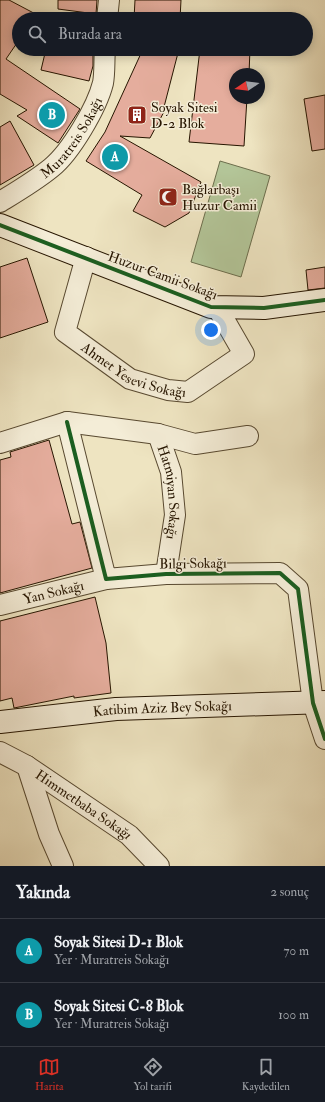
<!DOCTYPE html>
<html lang="tr">
<meta charset="utf-8">
<style>
body{margin:0;font-family:"IM FELL Double Pica",serif;background:#242831;color:#f1f3f6}
.compass{position:absolute;left:229px;top:68px;width:36px;height:36px;border-radius:50%;background:#171b24;box-shadow:0 2px 10px #0003;rotate:257deg}
.you{position:absolute;left:211px;top:330px;width:14px;height:14px;margin:-10px;border:3px solid #fff;border-radius:50%;background:#1a73e8;box-shadow:0 0 0 6px #1a73e833}
.badge{display:grid;place-items:center;width:26px;height:26px;border-radius:50%;background:#d93025;color:#fff;font-size:13px;font-weight:700}
.pin{position:absolute;translate:-50% -50%;border:2px solid #fff;box-shadow:0 1px 4px #0006}
.list{margin:0;padding:0;list-style:none}
h2{display:flex;justify-content:space-between;align-items:center;height:52px;margin:0;padding:0 16px;font-size:17px}
h2 small{font-size:13px;font-weight:400;color:#9ea1a6}
.list li{display:grid;grid-template-columns:26px 1fr auto;gap:12px;align-items:center;box-sizing:border-box;height:64px;padding:0 16px;border-top:1px solid #363941}
.list b{display:block;font-size:15px;white-space:nowrap}
.list p{margin:0;font-size:13px;white-space:nowrap;color:#9ea1a6}
.list em{font-size:13px;font-style:normal;color:#9ea1a6}
.icon{flex:none;width:22px;height:22px;fill:none;stroke:currentColor;stroke-width:2;stroke-linecap:round;stroke-linejoin:round}
.map{position:relative;flex:none;width:325px;height:866px;overflow:hidden}
.search{position:absolute;background:#171b24;box-shadow:0 2px 10px #0003;left:12px;right:12px;top:12px;height:44px;display:flex;align-items:center;gap:10px;box-sizing:border-box;padding:0 14px;border-radius:22px;color:#9ea1a6;font-size:15px}
.sheet{height:180px;background:#171b24}
nav{display:flex;justify-content:space-around;align-items:center;box-sizing:border-box;height:56px;border-top:1px solid #363941;background:#171b24;font-size:11px;color:#9ea1a6}
nav a{display:grid;justify-items:center;gap:2px}
nav .on{color:#d93025}
.map>svg:first-child{display:block}
.pitch{fill:#b3c598;stroke:#6c6d4c}
.building{fill:#e5ad9d;stroke:#261500}
.lines{fill:none;stroke-linecap:round;stroke-linejoin:round}
.street-casing{stroke:#584930;stroke-width:22}
.secondary-casing{stroke:#261500;stroke-width:24}
.street{stroke:#f4edd7;stroke-width:20}
.secondary{stroke:#f4edd7;stroke-width:22}
.cycleway-casing{stroke:#f4edd7;stroke-width:6}
.cycleway{stroke:#1b5e20;stroke-width:4}
.labels{text-anchor:middle;stroke-width:3;stroke-linejoin:round;paint-order:stroke}
.poi-label{font-size:14px;fill:#261500;stroke:#f4edd7;text-anchor:start}
.street-label{font-size:14px;fill:#261500;stroke:#f4edd7}
</style>
<div class="map">
<svg width="325" height="866" viewBox="0 0 325 866">
<rect width="100%" height="100%" fill="#eee4c1"/>
<filter id="stains"><feTurbulence type="fractalNoise" baseFrequency=".005" numOctaves="4"/><feColorMatrix values="0 0 0 0 .2 0 0 0 0 .09 0 0 0 0 .02 0 0 0 .5 -.17"/></filter>
<radialGradient id="worn" r=".72"><stop offset=".6" stop-color="#630" stop-opacity="0"/><stop offset="1" stop-color="#630" stop-opacity=".3"/></radialGradient>
<path class="pitch" d="M 220,161 L 270,176 L 241,277 L 191,262 Z"/>
<g class="building">
<path d="M 0,0 L 9,0 L 45,19 L 19,19 L 19,40 L 6,59 L 80,109 L 58,143 L 17,116 L 27,110 L 0,94 Z"/>
<path d="M 58,0 L 97,0 L 96,14 L 58,9 Z"/>
<path d="M 135,0 L 181,0 L 180,19 L 134,19 Z"/>
<path d="M 46,49 L 93,49 L 93,66 L 89,81 L 41,70 Z"/>
<path d="M 143,49 L 179,49 L 164,107 L 166,108 L 150,138 L 120,136 L 201,182 L 189,213 L 165,227 L 133,211 L 142,195 L 86,161 L 105,132 Z"/>
<path d="M 200,49 L 250,49 L 249,74 L 235,74 L 235,98 L 247,98 L 244,146 L 189,142 Z"/>
<path d="M 325,95 L 325,149 L 312,151 L 304,99 Z"/>
<path d="M 10,121 L 34,165 L 0,185 L 0,127 Z"/>
<path d="M 27,258 L 48,322 L 0,338 L 0,267 Z"/>
<path d="M 325,267 L 325,288 L 308,290 L 306,270 Z"/>
<path d="M 49,440 L 72,524 L 80,522 L 92,568 L 0,593 L 0,460 L 11,457 L 10,452 Z"/>
<path d="M 95,597 L 106,643 L 111,693 L 74,698 L 74,696 L 14,708 L 12,698 L 0,701 L 0,621 Z"/>
</g>
<g class="lines">
<defs>
<g id="street">
<path d="M 107,19 L 109,0"/>
<path id="s1" d="M 0,202 C 18,191 35,181 51,168 C 71,152 97,107 103,83 C 105,72 104,60 105,49"/>
<path id="s2" d="M 86,257 L 65,332 L 130,379 L 168,390 L 188,392 L 244,354 L 217,307"/>
<path d="M 67,422 L 106,579 L 166,574 L 280,573 L 298,589 L 313,703 L 325,739"/>
<path id="s3" d="M 158,434 L 171,472 L 175,515 L 166,574"/>
<path d="M 0,443 L 67,422 L 158,434 L 195,444 L 248,436"/>
<path id="s4" d="M 0,605 L 106,579"/>
<path id="s5" d="M 0,752 L 27,766 L 129,835 L 159,866"/>
<path d="M 27,766 L 49,834 L 63,866"/>
</g>
<g id="secondary">
<path d="M 0,225 L 211,307 L 264,308 L 325,300"/>
<path id="s6" d="M 0,722 L 116,709 L 325,702"/>
</g>
</defs>
<use href="#street" class="street-casing"/>
<use href="#secondary" class="secondary-casing"/>
<use href="#street" class="street"/>
<use href="#secondary" class="secondary"/>
<defs>
<g id="cycleway">
<path d="M 0,225 L 211,307 L 264,308 L 325,300"/>
<path d="M 67,422 L 106,579 L 166,574 L 280,573 L 298,589 L 313,703 L 325,739"/>
</g>
</defs>
<use href="#cycleway" class="cycleway-casing"/>
<use href="#cycleway" class="cycleway"/>
</g>
<defs>
<symbol id="building-square" viewBox="-11 -11 22 22"><rect x="-9" y="-9" width="18" height="18" rx="4" fill="#8f2418" stroke="#f4edd7"/><path d="M-4-6H4V6H1V3H-1V6H-4ZM-2.5-4.3h1.7v1.8h-1.7ZM.8-4.3h1.7v1.8H.8ZM-2.5-1h1.7V.8h-1.7ZM.8-1h1.7V.8H.8Z" fill="#fff"/></symbol>
<symbol id="mosque-square" viewBox="-11 -11 22 22"><rect x="-9" y="-9" width="18" height="18" rx="4" fill="#8f2418" stroke="#f4edd7"/><path d="M3.5-4.9A6 6 0 1 0 3.5 4.9A5 5 0 1 1 3.5-4.9Z" fill="#fff"/></symbol>
</defs>
<g fill-rule="evenodd">
<use href="#building-square" x="126" y="104" width="22" height="22"/>
<use href="#mosque-square" x="157" y="186" width="22" height="22"/>
</g>
<g class="labels">
<g class="poi-label">
<text x="151" y="112">Soyak Sitesi<tspan x="151" dy="16">D-2 Blok</tspan></text>
<text x="182" y="194">Bağlarbaşı<tspan x="182" dy="16">Huzur Camii</tspan></text>
</g>
<g class="street-label">
<text dy="5" stroke="none"><textPath href="#s1" startOffset="98">Muratreis Sokağı</textPath></text>
<text transform="translate(163 275) rotate(20)" y="5">Huzur Camii Sokağı</text>
<text dy="5" stroke="none"><textPath href="#s2" startOffset="158">Ahmet Yesevi Sokağı</textPath></text>
<text dy="5" stroke="none"><textPath href="#s3" startOffset="60">Hatmiyan Sokağı</textPath></text>
<text transform="translate(193 563) rotate(-1)" y="5">Bilgi Sokağı</text>
<text dy="5" stroke="none"><textPath href="#s4" startOffset="55">Yan Sokağı</textPath></text>
<text dy="5" stroke="none"><textPath href="#s6" startOffset="163">Katibim Aziz Bey Sokağı</textPath></text>
<text dy="5" stroke="none"><textPath href="#s5" startOffset="99">Himmetbaba Sokağı</textPath></text>
</g>
</g>
<rect width="100%" height="100%" filter="url(#stains)"/>
<rect width="100%" height="100%" fill="url(#worn)"/>
</svg>
<svg class="compass" viewBox="-18 -18 36 36"><path d="M0-13l5 13h-10z" fill="#e53935"/><path d="M0 13l5-13h-10z" fill="#9ea1a6"/></svg>
<div class="you"></div>
<div class="pin badge" style="left:115px;top:157px;background:#0f9aa8">A</div>
<div class="pin badge" style="left:52px;top:115px;background:#0f9aa8">B</div>
<div class="search"><svg class="icon" aria-label="search" viewBox="0 0 24 24"><circle cx="10" cy="10" r="6"/><path d="M15 15l6 6"/></svg>Burada ara</div>
</div>
<section class="sheet">
<h2>Yakında<small>2 sonuç</small></h2>
<ul class="list">
<li><span class="badge" style="background:#0f9aa8">A</span><div><b>Soyak Sitesi D-1 Blok</b><p>Yer · Muratreis Sokağı</p></div><em>70 m</em></li>
<li><span class="badge" style="background:#0f9aa8">B</span><div><b>Soyak Sitesi C-8 Blok</b><p>Yer · Muratreis Sokağı</p></div><em>100 m</em></li>
</ul>
</section>
<nav>
<a class="on"><svg class="icon" aria-label="map" viewBox="0 0 24 24"><path d="M3 6l6-2 6 2 6-2v14l-6 2-6-2-6 2zM9 4v14M15 6v14"/></svg>Harita</a>
<a><svg class="icon" aria-label="directions" viewBox="0 0 24 24"><path d="M12 3l9 9-9 9-9-9zM9 14v-3h6M13 9l2 2-2 2"/></svg>Yol tarifi</a>
<a><svg class="icon" aria-label="saved" viewBox="0 0 24 24"><path d="M7 4h10v16l-5-4-5 4z"/></svg>Kaydedilen</a>
</nav>
